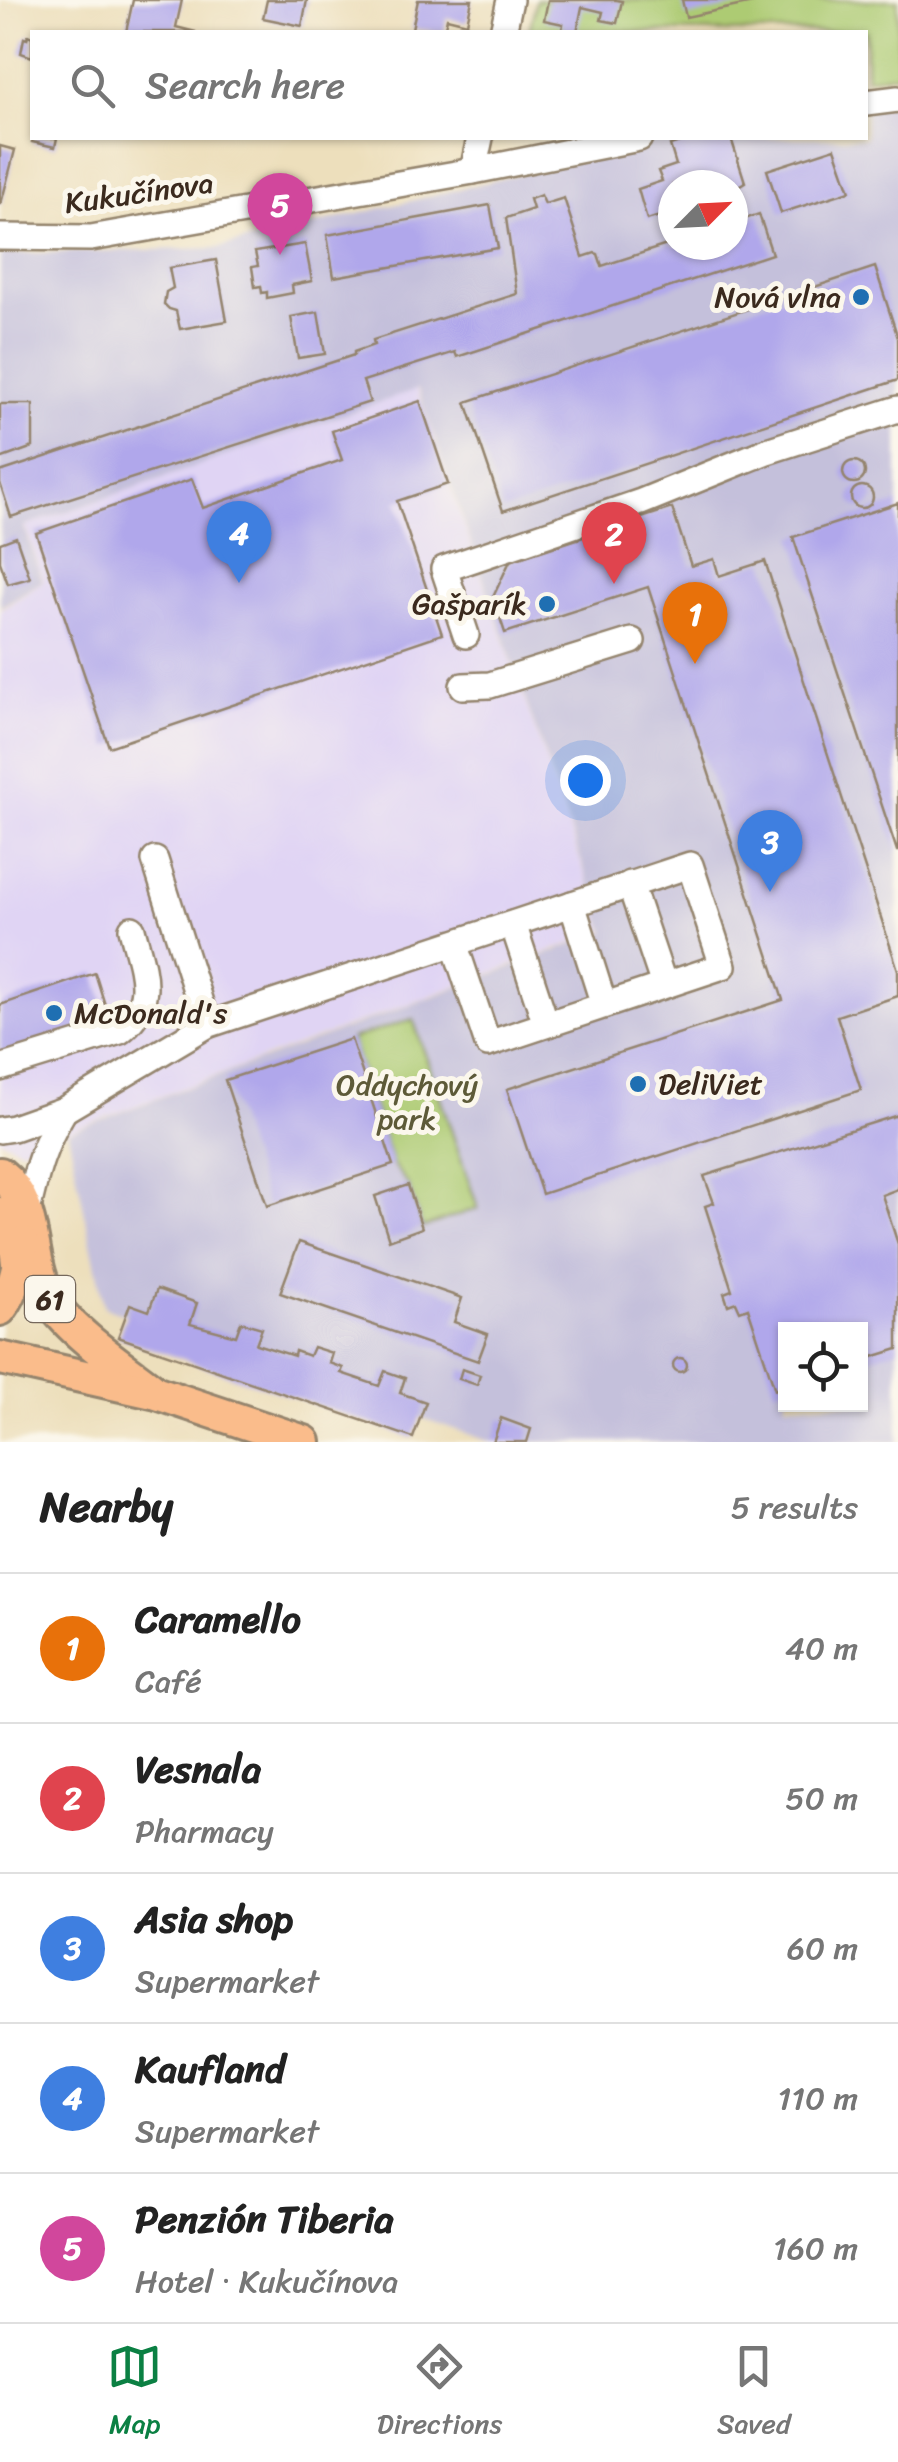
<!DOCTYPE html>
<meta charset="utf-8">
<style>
body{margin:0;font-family:Sriracha,sans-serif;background:#f6f6f6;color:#222}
.controls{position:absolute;right:30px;bottom:30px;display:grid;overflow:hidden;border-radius:0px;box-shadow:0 2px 8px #0004}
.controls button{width:90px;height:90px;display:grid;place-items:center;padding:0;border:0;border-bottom:2px solid #e0e0e0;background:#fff;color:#222;font:50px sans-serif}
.compass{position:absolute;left:658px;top:170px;width:90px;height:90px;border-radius:50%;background:#fff;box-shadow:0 2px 8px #0004;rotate:66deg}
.you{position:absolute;left:585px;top:780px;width:35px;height:35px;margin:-25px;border:8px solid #fff;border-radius:50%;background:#1a73e8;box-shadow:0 0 0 15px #1a73e833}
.badge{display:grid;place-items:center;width:65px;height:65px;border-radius:50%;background:#0b8043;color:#fff;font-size:32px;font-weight:700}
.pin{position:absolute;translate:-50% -82px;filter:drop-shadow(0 2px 5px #0008)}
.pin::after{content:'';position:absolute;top:52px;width:35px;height:30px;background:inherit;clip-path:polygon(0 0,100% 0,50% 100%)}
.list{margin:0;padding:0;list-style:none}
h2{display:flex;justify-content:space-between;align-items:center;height:130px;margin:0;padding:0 40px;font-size:42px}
h2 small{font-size:32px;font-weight:400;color:#767676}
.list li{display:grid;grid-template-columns:65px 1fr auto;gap:30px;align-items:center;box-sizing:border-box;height:150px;padding:0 40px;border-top:2px solid #e0e0e0}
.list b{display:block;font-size:38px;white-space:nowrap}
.list p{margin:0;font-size:32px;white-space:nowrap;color:#767676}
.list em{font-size:32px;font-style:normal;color:#767676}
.icon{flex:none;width:55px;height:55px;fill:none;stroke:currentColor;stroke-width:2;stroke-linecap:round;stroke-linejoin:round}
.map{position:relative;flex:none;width:898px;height:1442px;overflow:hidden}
.search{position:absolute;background:#fff;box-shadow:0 2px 8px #0004;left:30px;right:30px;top:30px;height:110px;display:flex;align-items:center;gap:25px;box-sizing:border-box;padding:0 35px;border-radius:0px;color:#767676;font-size:38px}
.sheet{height:880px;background:#fff}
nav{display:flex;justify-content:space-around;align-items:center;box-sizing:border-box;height:140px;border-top:2px solid #e0e0e0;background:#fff;font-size:28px;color:#767676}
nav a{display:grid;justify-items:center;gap:5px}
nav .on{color:#0b8043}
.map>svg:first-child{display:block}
.built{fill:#e0d4f4}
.industrial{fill:#c4c0db;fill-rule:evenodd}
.green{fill:#adcb73;stroke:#747a48;stroke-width:2.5}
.building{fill:#b0a7eb}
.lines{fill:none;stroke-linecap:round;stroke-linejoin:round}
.minor-casing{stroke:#94846d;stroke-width:30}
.major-casing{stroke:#94846d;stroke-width:38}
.minor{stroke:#fff;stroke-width:25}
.major{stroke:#fabc8b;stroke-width:32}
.poi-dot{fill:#1f6fb2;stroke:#fbf7ec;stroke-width:4}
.labels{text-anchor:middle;stroke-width:10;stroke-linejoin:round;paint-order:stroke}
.shield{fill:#fbf7ec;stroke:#75685c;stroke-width:2.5}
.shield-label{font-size:28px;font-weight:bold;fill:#3b2a1e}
.street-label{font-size:30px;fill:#3b2a1e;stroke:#fbf7ec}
.poi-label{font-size:30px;fill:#3b2a1e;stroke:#fbf7ec;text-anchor:end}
.park-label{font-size:30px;fill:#5d5a38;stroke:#fbf7ec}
</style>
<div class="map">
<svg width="898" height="1442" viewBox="0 0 898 1442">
<rect width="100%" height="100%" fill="#fbf7ec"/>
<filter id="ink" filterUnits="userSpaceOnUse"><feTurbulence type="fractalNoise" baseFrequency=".01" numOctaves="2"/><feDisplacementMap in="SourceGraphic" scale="20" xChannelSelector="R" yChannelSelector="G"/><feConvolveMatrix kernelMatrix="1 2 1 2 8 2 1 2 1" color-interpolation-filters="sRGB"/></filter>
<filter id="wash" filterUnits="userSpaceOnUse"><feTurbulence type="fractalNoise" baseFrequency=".0048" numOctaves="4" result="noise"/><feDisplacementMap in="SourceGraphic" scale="40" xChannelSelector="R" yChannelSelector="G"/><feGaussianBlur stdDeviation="2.25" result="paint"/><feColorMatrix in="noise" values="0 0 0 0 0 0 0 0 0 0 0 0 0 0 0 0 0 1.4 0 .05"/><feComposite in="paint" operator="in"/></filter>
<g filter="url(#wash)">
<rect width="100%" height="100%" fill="#eddfbc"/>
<path class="built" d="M 417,389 L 605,931 L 20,1149 L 0,1139 L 0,609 L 43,581 L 25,526 Z"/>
<path class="industrial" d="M 898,102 L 898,1442 L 491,1442 L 104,1307 L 68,1132 L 606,932 L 418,389 L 24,526 L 42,581 L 0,607 L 0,254 L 218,248 L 668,138 L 866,138 L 866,107 ZM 673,185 L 733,185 L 733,245 L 673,245 ZM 786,1330 L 860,1330 L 860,1404 L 786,1404 Z"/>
<g class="green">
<path d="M 536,0 L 898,0 L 898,74 L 866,78 L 866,32 L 529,32 Z"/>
<path d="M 413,1019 L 478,1208 L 422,1228 L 408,1185 L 393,1165 L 351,1039 Z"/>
</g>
<g id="blocks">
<g class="building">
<path d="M 133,0 L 182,0 L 176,27 L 196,32 L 126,32 Z"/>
<path d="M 267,0 L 307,0 L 302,26 L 263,18 Z"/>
<path d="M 418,0 L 472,0 L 467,23 L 447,18 L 444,32 L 412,29 Z"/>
<path d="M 548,0 L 617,0 L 622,1 L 617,23 L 601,20 L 603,12 L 582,7 L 577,32 L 572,32 L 562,30 L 563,24 L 544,20 Z"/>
<path d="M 682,0 L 762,0 L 762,1 L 686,17 Z"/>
<path d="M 28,35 L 32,37 L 32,57 L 21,53 L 24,38 L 27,39 Z"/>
<path d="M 33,138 L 57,138 L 55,147 L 32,142 Z"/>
<path d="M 692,138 L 731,138 L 745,182 L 733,189 L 733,185 L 673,185 L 673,212 L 647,220 L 638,189 L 662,181 L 658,171 L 676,165 L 670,145 Z"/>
<path d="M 0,146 L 15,150 L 1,204 L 0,204 Z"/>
<path d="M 835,148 L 850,191 L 781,213 L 767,170 Z"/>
<path d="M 541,195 L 545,204 L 564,198 L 583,257 L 595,253 L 598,254 L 602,266 L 673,243 L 673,245 L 733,245 L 733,223 L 759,214 L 772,254 L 457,357 L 455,352 L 363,381 L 370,402 L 11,517 L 0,483 L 0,472 L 354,355 L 354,352 L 374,345 L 373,340 L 517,294 L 506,218 L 533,209 L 530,199 Z"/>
<path d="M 490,205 L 498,248 L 334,277 L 327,235 Z"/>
<path d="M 305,244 L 312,281 L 292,285 L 293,293 L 267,298 L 267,292 L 262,293 L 261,286 L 255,287 L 252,267 L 258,266 L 255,252 Z"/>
<path d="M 216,260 L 227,321 L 180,329 L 176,311 L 169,309 L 164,304 L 166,292 L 173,288 L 169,268 Z"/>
<path d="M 875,267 L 898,338 L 898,380 L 503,511 L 466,402 Z"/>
<path d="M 318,312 L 325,354 L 298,358 L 291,317 Z"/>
<path d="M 420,401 L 448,484 L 397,501 L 442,634 L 109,747 L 36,533 L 192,479 L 203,508 L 342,460 L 332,431 Z"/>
<path d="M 0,404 L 33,404 L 33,447 L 0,459 Z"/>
<circle cx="854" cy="472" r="11"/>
<circle cx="862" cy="497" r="11"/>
<path d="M 898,503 L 898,851 L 897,851 L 793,537 Z"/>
<path d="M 672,508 L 691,566 L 714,559 L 719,576 L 765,561 L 898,970 L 898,996 L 837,1016 L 861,1090 L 542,1194 L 507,1089 L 783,1000 L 648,587 L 505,633 L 493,597 L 510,561 Z"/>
<path d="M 16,537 L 30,578 L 8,584 L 0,562 L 0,543 Z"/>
<path d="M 95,973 L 110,1021 L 0,1058 L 0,1005 Z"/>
<path d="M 351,1039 L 393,1165 L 267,1206 L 225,1080 Z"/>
<path d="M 898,1115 L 898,1189 L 882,1195 L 898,1244 L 898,1349 L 860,1361 L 860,1330 L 786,1330 L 786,1386 L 775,1390 L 748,1308 L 740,1311 L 736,1302 L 728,1305 L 724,1293 L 732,1290 L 705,1206 L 714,1203 L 704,1176 Z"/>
<path d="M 408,1185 L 422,1228 L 389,1240 L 375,1196 Z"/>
<path d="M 299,1242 L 462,1298 L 454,1322 L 488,1334 L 478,1361 L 280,1293 Z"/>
<path d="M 157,1289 L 197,1303 L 190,1324 L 236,1336 L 241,1322 L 262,1328 L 256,1344 L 294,1356 L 295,1351 L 309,1356 L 313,1347 L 332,1353 L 329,1363 L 343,1368 L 341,1373 L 379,1386 L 385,1371 L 405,1378 L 400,1393 L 426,1402 L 413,1438 L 118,1337 L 130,1304 L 149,1311 Z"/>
<circle cx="680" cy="1365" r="7"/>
<path d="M 462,1369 L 480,1375 L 477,1385 L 459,1379 Z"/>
<path d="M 501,1418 L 531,1429 L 527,1442 L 493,1442 Z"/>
</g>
</g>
</g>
<g filter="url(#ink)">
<use href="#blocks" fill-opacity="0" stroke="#94846d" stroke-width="2.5"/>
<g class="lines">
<defs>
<g id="minor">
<path d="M 503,32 L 510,0"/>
<path d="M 866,103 L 898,99"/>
<path d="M 473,171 L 480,138"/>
<path d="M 0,237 L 91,238 L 473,171 L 639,138"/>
<path d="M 466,635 L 444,569 L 641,502 L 767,451 L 898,409"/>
<path d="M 463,686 L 490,685 L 632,641"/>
<path d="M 155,860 L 207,1025"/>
<path d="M 630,884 L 664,985"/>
<path d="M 572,904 L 604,1005"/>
<path d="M 513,924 L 546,1024"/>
<path d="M 0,1068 L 120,1031 C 158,1001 142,969 132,929"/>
<path d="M 0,1130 L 13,1128 L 64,1110 L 207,1025 L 690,865 L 723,966 L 488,1044 L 454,943"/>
<path d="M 27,1212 C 36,1172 43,1145 64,1110"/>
</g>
<g id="major">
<path d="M 0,1174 C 41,1206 25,1260 51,1301 C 70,1331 120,1365 150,1388"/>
<path d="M 0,1214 C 10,1229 17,1244 18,1263"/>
<path d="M 0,1309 C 15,1289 19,1268 22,1243"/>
<path d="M 0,1358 L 157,1393 L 304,1442"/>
</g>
</defs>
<use href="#minor" class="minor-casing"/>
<use href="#major" class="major-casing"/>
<use href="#minor" class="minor"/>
<use href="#major" class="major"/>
</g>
</g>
<g class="poi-dot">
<circle cx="861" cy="297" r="10"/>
<circle cx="547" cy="604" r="10"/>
<circle cx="54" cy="1013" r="10"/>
<circle cx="638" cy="1084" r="10"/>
</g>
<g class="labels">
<rect class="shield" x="25" y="1276" width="50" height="46" rx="8"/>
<g class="shield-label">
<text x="50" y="1309">61</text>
</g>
<g class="street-label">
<text transform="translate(139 193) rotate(-8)" y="10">Kukučínova</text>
</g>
<g class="poi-label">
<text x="841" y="307">Nová vlna</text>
<text x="527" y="614">Gašparík</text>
<text x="74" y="1023" text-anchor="start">McDonald's</text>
<text x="658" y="1094" text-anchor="start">DeliViet</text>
</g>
<g class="park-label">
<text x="407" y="1095">Oddychový<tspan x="407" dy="34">park</tspan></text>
</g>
</g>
</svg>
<div class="controls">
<button><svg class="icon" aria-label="locate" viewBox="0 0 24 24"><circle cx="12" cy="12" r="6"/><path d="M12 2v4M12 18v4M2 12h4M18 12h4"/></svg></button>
</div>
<svg class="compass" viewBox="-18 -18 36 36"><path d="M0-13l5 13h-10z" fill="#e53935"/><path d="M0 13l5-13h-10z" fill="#767676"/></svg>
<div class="you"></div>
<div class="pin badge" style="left:695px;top:664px;background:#e8710a">1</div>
<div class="pin badge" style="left:614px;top:584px;background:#e0444e">2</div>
<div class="pin badge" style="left:770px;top:892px;background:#3f7fe0">3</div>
<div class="pin badge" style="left:239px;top:583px;background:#3f7fe0">4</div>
<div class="pin badge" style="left:280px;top:255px;background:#d1479c">5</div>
<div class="search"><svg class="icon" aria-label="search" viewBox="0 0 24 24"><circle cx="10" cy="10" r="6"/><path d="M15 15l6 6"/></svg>Search here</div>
</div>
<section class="sheet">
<h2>Nearby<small>5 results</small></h2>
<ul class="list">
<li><span class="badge" style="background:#e8710a">1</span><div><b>Caramello</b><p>Café</p></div><em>40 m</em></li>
<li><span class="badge" style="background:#e0444e">2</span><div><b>Vesnala</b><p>Pharmacy</p></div><em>50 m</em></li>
<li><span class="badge" style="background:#3f7fe0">3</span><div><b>Asia shop</b><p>Supermarket</p></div><em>60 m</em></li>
<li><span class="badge" style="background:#3f7fe0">4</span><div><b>Kaufland</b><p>Supermarket</p></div><em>110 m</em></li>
<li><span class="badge" style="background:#d1479c">5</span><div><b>Penzión Tiberia</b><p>Hotel · Kukučínova</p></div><em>160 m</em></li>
</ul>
</section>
<nav>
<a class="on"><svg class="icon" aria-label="map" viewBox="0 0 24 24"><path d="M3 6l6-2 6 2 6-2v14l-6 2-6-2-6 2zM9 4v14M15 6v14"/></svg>Map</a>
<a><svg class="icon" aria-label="directions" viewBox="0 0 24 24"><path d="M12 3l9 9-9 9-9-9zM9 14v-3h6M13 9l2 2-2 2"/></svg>Directions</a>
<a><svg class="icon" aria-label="saved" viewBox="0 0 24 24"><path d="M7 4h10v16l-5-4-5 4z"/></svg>Saved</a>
</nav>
